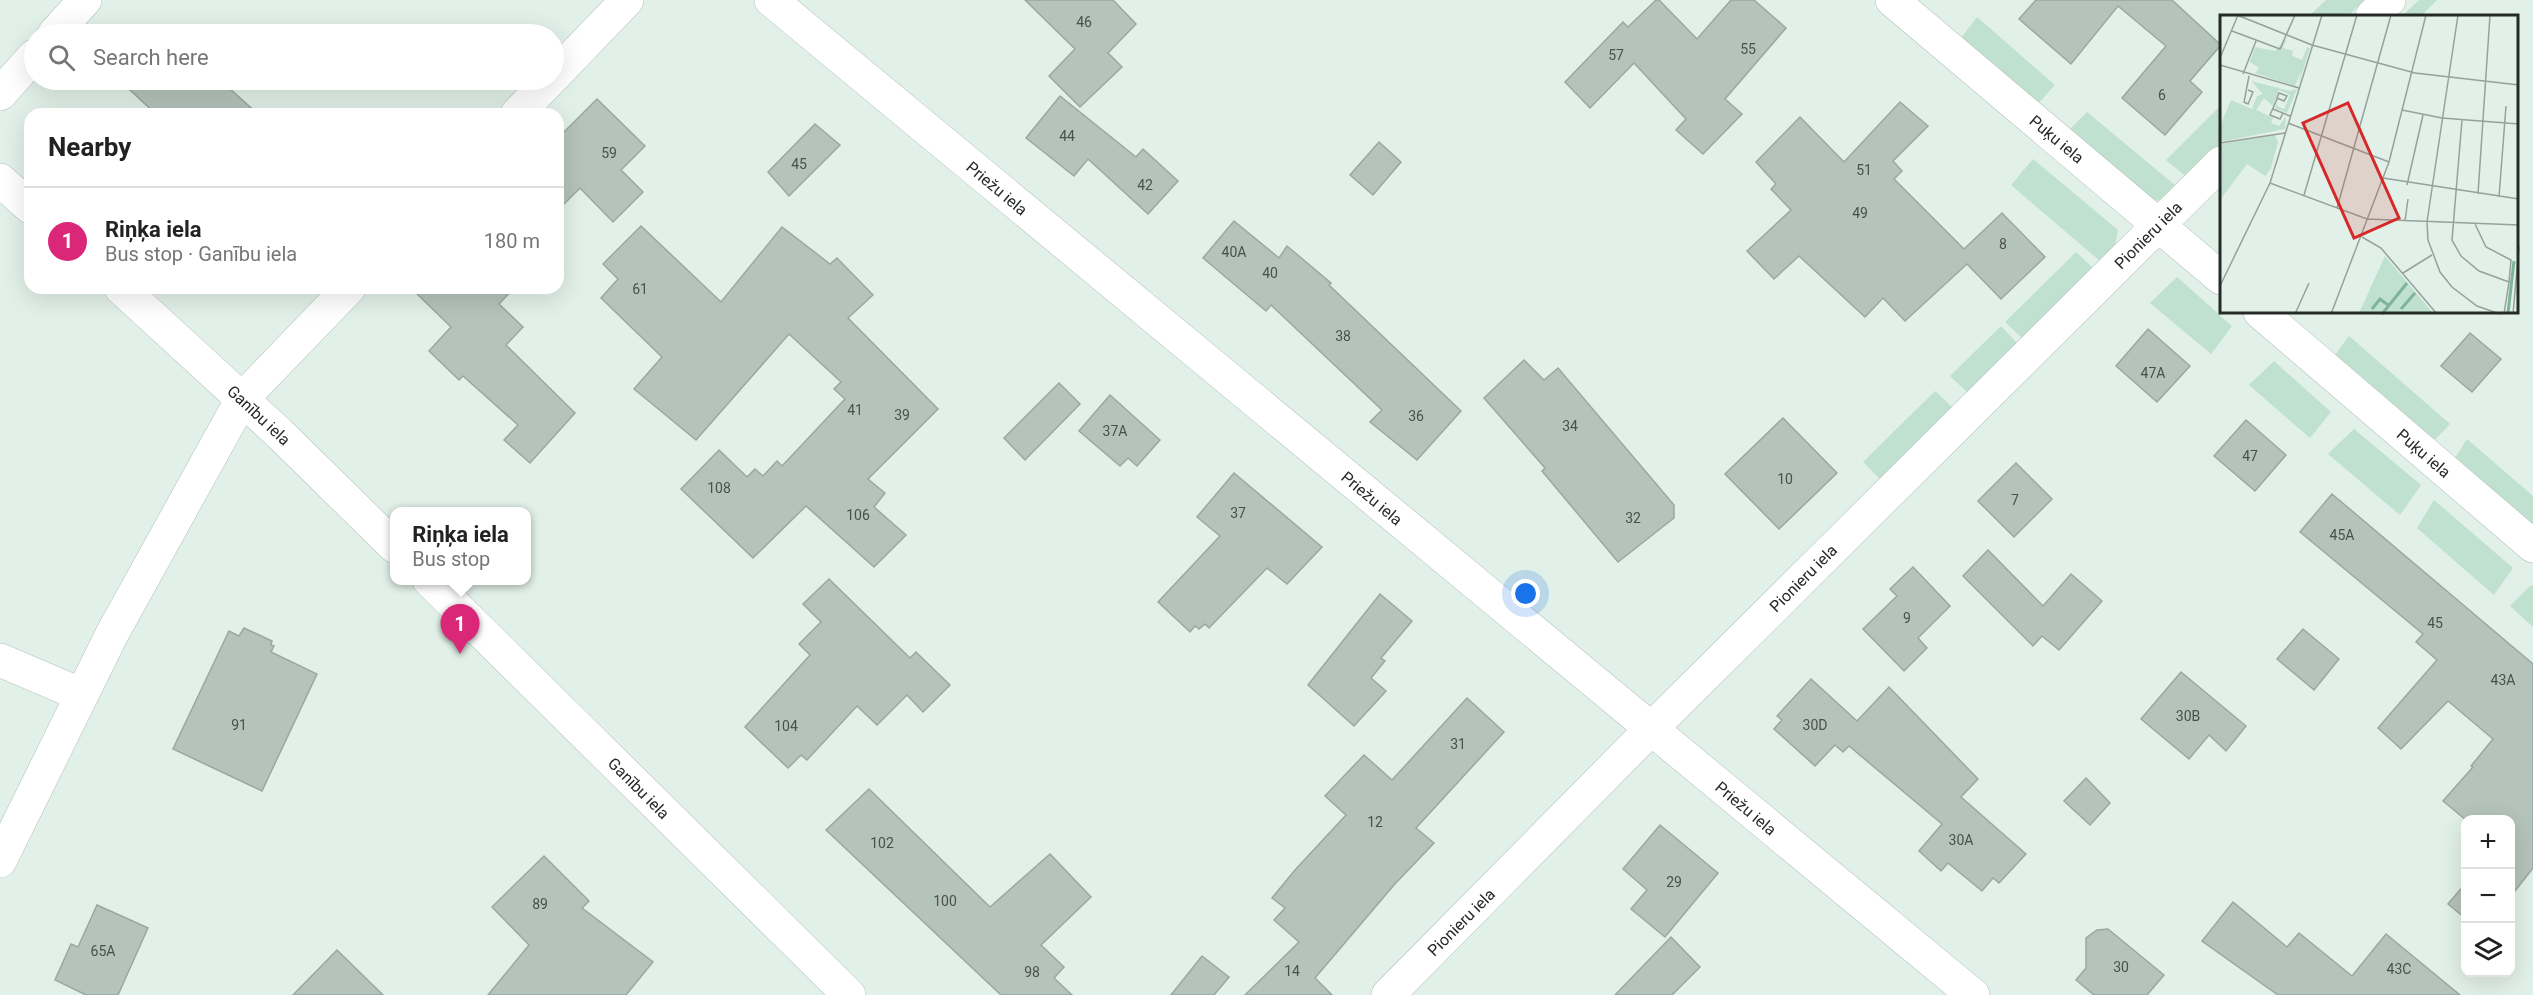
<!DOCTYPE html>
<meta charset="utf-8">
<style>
body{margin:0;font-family:Roboto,sans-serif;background:#f2f2f2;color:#222}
.controls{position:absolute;right:18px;bottom:18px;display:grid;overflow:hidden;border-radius:12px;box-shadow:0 6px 24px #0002}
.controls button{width:54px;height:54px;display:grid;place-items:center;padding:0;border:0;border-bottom:2px solid #e0e0e0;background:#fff;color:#222;font:30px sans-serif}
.you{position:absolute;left:1526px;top:594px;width:21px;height:21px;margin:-15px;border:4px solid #fff;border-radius:50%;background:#1a73e8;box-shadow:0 0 0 9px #1a73e833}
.badge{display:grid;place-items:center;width:39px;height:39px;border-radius:50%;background:#db2777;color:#fff;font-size:20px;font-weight:700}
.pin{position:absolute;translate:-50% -50px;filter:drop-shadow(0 2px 3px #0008)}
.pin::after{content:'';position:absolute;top:32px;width:21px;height:18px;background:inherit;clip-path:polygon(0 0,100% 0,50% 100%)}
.popup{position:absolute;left:390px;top:507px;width:141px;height:78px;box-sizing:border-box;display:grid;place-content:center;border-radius:12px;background:#fff;filter:drop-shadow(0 2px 4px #0005);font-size:20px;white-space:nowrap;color:#767676}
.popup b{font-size:22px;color:#222}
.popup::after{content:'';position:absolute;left:50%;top:100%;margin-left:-12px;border:12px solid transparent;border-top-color:#fff}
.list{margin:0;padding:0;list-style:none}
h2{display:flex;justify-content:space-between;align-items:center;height:78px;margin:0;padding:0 24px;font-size:26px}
h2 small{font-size:20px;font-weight:400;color:#767676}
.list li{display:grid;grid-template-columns:39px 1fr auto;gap:18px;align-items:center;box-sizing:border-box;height:108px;padding:0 24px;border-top:2px solid #e0e0e0}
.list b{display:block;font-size:22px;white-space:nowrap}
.list p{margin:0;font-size:20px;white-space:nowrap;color:#767676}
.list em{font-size:20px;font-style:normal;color:#767676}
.icon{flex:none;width:33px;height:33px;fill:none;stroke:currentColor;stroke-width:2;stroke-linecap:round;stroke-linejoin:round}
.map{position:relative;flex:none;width:2533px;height:995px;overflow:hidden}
.search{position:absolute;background:#fff;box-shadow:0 6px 24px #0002;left:24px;top:24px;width:540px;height:66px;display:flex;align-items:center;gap:15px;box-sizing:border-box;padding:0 21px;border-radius:33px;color:#767676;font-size:22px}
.panel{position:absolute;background:#fff;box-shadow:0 6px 24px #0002;left:24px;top:108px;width:540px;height:186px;border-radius:18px}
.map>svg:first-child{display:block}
.green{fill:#c0e1cf}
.building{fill:#b4c3bb;stroke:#9aa8a0;stroke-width:1.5}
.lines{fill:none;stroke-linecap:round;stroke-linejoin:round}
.minor-casing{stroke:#b2c1b9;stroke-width:34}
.minor{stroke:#fff;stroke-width:33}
.labels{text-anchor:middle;stroke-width:6;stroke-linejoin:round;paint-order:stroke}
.number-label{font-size:14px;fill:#4a514d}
.street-label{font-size:16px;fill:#262b28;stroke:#fff}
.inset-river{fill:none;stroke:#80b49a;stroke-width:3}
.inset-road{fill:none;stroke:#96a19b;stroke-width:1.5}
.view{fill:#d62828;fill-opacity:0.15;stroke:#d62828;stroke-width:3}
.inset-edge{fill:none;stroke:#262b28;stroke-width:3}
</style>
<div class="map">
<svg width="2533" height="995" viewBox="0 0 2533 995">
<rect width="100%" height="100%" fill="#e1f0e8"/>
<g class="green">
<path d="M 2326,0 L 2365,0 L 2348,16 L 2309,16 Z"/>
<path d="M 2419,0 L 2437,0 L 2421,16 L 2402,16 Z"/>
<path d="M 1977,17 L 2055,85 L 2034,108 L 1958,42 Z"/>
<path d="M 2221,105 L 2221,145 L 2188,178 L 2166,160 Z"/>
<path d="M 2087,112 L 2176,186 L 2160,200 L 2148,201 L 2064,135 Z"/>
<path d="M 2033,159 L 2118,230 L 2115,245 L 2101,262 L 2011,185 Z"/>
<path d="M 2076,252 L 2094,269 L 2023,339 L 2005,322 Z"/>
<path d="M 2177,277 L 2232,326 L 2211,354 L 2150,303 Z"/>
<path d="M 2001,326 L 2017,343 L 1968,393 L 1950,376 Z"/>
<path d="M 2349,336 L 2450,424 L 2431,444 L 2333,358 Z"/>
<path d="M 2274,361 L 2331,412 L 2310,438 L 2249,385 Z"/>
<path d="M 1935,391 L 1952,407 L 1880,479 L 1863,462 Z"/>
<path d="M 2354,429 L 2421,485 L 2400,515 L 2328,454 Z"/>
<path d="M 2467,439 L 2533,496 L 2533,530 L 2453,461 Z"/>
<path d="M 2434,500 L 2513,568 L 2494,595 L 2417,528 Z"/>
<path d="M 2531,585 L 2533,586 L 2533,627 L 2510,606 Z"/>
</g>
<g class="building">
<path d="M 1025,0 L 1113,0 L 1136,24 L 1108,53 L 1122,67 L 1080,107 L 1049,76 L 1075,49 Z"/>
<path d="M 1656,0 L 1659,0 L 1697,39 L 1731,0 L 1754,0 L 1786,28 L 1725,99 L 1742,114 L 1703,154 L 1676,130 L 1686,119 L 1634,63 L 1590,108 L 1565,82 L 1623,22 L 1628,27 Z"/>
<path d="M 2036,0 L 2172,0 L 2221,45 L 2190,81 L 2202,92 L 2165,135 L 2122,98 L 2166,46 L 2118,6 L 2071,64 L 2019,19 Z"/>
<path d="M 161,26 L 170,34 L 153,34 Z"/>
<path d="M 119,80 L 220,80 L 258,114 L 156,114 Z"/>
<path d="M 1060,96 L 1136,157 L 1143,149 L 1178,181 L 1148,214 L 1088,159 L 1074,176 L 1026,138 Z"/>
<path d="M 597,99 L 645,146 L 621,170 L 643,192 L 613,222 L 580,188 L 558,210 L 558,138 Z"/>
<path d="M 1900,102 L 1928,126 L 1893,161 L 1902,171 L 1894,179 L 1964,249 L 2002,213 L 2045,257 L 2001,299 L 1967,264 L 1905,321 L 1883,298 L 1865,317 L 1799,256 L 1774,279 L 1747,251 L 1791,210 L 1771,189 L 1776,184 L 1756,162 L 1800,117 L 1844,162 Z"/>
<path d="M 815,124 L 840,145 L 789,196 L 768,172 Z"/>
<path d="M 1379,142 L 1401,162 L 1373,195 L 1350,175 Z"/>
<path d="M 1234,221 L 1279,258 L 1287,246 L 1331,283 L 1329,285 L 1461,411 L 1417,460 L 1370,422 L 1382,410 L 1271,305 L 1266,311 L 1203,258 Z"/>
<path d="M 641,226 L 721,302 L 782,227 L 830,264 L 837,258 L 873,295 L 848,318 L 938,409 L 868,479 L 885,493 L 874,507 L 906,535 L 874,567 L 806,506 L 753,558 L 681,489 L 719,450 L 747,477 L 755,469 L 763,476 L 777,461 L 782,466 L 845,399 L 834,389 L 841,382 L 789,334 L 696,440 L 634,389 L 662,357 L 601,298 L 618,279 L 603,264 Z"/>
<path d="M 411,288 L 514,288 L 499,304 L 523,327 L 506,345 L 575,413 L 530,463 L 504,440 L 518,425 L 463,376 L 459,380 L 429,351 L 451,327 Z"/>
<path d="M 2148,329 L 2190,366 L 2157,402 L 2116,366 Z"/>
<path d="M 2470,333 L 2501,359 L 2472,392 L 2441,366 Z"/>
<path d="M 1524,360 L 1544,380 L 1558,368 L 1674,505 L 1674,518 L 1618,562 L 1542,471 L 1545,468 L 1484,398 Z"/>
<path d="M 1059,383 L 1080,404 L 1025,460 L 1004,438 Z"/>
<path d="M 1110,395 L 1160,440 L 1137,466 L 1128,458 L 1120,466 L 1079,431 Z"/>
<path d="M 1783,418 L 1837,473 L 1779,529 L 1725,474 Z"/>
<path d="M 2246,420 L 2286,455 L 2255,491 L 2214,456 Z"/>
<path d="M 2016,463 L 2052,499 L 2014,537 L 1978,501 Z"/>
<path d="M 1234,473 L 1322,547 L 1287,584 L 1267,568 L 1209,628 L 1205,624 L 1199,629 L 1195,626 L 1190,632 L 1158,602 L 1220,536 L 1197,517 Z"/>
<path d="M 2332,494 L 2533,664 L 2533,868 L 2511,896 L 2511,819 L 2466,820 L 2443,801 L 2473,767 L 2471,766 L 2493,739 L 2448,701 L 2401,749 L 2378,728 L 2437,660 L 2416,642 L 2423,634 L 2300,532 Z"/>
<path d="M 1988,550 L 2043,606 L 2071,574 L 2102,601 L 2059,650 L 2042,636 L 2033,646 L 1963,576 Z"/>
<path d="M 1913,567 L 1950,606 L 1918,638 L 1927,648 L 1904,671 L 1863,629 L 1897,596 L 1890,589 Z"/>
<path d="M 829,579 L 910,658 L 916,652 L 950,685 L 923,712 L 907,695 L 877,725 L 857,706 L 807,760 L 801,755 L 788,768 L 745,727 L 810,655 L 799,644 L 821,622 L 803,604 Z"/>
<path d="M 1380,594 L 1412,621 L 1381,658 L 1385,661 L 1371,678 L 1386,691 L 1354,726 L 1308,685 Z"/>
<path d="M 244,628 L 272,641 L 271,645 L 274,646 L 271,652 L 317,674 L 262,791 L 173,749 L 229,631 L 239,636 Z"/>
<path d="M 2303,629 L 2339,659 L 2314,690 L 2277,659 Z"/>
<path d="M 2181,672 L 2246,726 L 2226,751 L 2209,735 L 2189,759 L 2141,719 Z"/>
<path d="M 1811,679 L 1857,721 L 1889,687 L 1978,779 L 1961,797 L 2026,854 L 1999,883 L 1993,878 L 1982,891 L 1948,863 L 1941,871 L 1919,851 L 1942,824 L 1849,746 L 1843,752 L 1835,745 L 1815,766 L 1774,729 L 1782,720 L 1777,716 Z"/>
<path d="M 1467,698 L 1504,732 L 1416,828 L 1434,843 L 1394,885 L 1315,978 L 1332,995 L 1245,995 L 1299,942 L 1274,920 L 1285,908 L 1272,898 L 1295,870 L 1346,815 L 1325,796 L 1364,755 L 1392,780 Z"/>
<path d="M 2086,778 L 2110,803 L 2090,825 L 2064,801 Z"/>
<path d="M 869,789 L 990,907 L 1050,854 L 1091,897 L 1041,945 L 1064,967 L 1054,978 L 1072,995 L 1001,995 L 826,830 Z"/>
<path d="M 1660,825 L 1718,873 L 1665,937 L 1631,909 L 1647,890 L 1623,869 Z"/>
<path d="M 544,856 L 589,901 L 582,908 L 653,962 L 626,995 L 488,995 L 529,945 L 492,907 Z"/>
<path d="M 2466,883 L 2466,919 L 2448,904 Z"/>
<path d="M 2233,902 L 2287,947 L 2299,933 L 2352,976 L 2386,934 L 2460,995 L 2278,995 L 2202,941 Z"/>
<path d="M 97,905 L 148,928 L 118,995 L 86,995 L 55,980 L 71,944 L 78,947 Z"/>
<path d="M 2108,929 L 2164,975 L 2147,995 L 2094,995 L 2076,980 L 2086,968 L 2086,938 L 2097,930 Z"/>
<path d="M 1671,937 L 1700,967 L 1672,995 L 1615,995 Z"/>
<path d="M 337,950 L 383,995 L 293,995 Z"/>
<path d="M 1202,956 L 1229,977 L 1214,995 L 1171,995 Z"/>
</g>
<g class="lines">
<defs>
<g id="minor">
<path d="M 771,0 L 1973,995"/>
<path d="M 1892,0 L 2221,278"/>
<path d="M 2372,16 L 2389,0"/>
<path d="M 54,34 L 85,0"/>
<path d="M 554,76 L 627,0"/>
<path d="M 0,94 L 34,56"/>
<path d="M 517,114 L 550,80"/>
<path d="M 0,180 L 30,207"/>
<path d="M 121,288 L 280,434 L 394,546"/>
<path d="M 2260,312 L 2533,546"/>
<path d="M 429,580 L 849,995"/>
<path d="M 0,660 L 82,695"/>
<path d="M 0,861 L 112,634 L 242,399 L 349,288"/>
<path d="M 1388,995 L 1651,729 L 2221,163"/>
</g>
</defs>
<use href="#minor" class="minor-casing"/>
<use href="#minor" class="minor"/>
</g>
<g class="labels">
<g class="number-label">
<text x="1084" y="27">46</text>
<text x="1748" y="54">55</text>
<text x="1616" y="60">57</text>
<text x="2162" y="100">6</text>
<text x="1067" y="141">44</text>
<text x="609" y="158">59</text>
<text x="799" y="169">45</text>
<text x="1864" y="175">51</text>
<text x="1145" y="190">42</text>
<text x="1860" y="218">49</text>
<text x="2003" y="249">8</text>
<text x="1234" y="257">40A</text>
<text x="1270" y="278">40</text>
<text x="640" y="294">61</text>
<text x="1343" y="341">38</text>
<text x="2153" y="378">47A</text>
<text x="855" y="415">41</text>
<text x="902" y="420">39</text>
<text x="1416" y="421">36</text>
<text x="1570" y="431">34</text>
<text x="1115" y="436">37A</text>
<text x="2250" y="461">47</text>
<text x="1785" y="484">10</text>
<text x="719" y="493">108</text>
<text x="2015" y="505">7</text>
<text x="1238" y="518">37</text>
<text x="858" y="520">106</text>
<text x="1633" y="523">32</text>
<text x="2342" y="540">45A</text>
<text x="1907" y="623">9</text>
<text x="2435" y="628">45</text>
<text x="2503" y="685">43A</text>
<text x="2188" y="721">30B</text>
<text x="239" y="730">91</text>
<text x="1815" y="730">30D</text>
<text x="786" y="731">104</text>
<text x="1458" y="749">31</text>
<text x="1375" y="827">12</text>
<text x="1961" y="845">30A</text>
<text x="882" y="848">102</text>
<text x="1674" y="887">29</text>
<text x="945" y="906">100</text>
<text x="540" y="909">89</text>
<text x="103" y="956">65A</text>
<text x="2121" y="972">30</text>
<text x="2399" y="974">43C</text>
<text x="1292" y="976">14</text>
<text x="1032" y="977">98</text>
</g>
<g class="street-label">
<text transform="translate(2057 139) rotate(40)" y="6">Puķu iela</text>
<text transform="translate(997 188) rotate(40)" y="6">Priežu iela</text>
<text transform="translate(2148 235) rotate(-45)" y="6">Pionieru iela</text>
<text transform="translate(259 415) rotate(43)" y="6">Ganību iela</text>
<text transform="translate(2424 453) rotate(41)" y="6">Puķu iela</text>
<text transform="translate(1372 498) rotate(40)" y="6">Priežu iela</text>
<text transform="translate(1803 578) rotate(-45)" y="6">Pionieru iela</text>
<text transform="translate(639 788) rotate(45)" y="6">Ganību iela</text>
<text transform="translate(1746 808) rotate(40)" y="6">Priežu iela</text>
<text transform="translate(1461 922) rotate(-45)" y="6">Pionieru iela</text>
</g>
</g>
<g transform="translate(2220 15)">
<rect width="298" height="298" fill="#e1f0e8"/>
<path d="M 67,23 L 63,33 L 73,36 L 72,41 L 82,45 L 87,32 L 90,33 L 78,71 L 81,56 L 75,71 L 35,58 L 39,53 L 30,47 L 35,32 L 55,36 ZM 31,66 L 70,76 L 77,74 L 67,98 L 55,93 L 58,86 L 57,91 L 64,94 L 70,80 L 59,75 L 53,91 L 44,83 L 36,95 L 53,103 L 51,108 L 59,111 L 66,101 L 65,114 L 0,127 L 0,111 L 11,85 L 32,94 L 37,81 L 43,79 ZM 55,120 L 58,127 L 51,153 L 45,161 L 27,149 L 0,185 L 0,129 ZM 165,241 L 213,298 L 139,298 Z" fill="#c0e1cf"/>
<path class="inset-river" d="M 152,294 L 160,284 L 168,290M 181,294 L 195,278M 288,298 L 294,246M 162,299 L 187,268"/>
<path class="inset-road" d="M 17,0 L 92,30 L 195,58 L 299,70M 238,0 L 207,207 L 208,225 L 220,257 L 232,272 L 257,291 L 280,299M 12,16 L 60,34 L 75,0M 0,43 L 18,0M 0,50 L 79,73M 23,59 L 36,26M 28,75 L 33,77 L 28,89 L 24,87 L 29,61M 57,83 L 64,86 L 67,81 L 59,78 L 57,83 L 57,84 L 50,100 L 60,104 L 63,98M 53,94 L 70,101M 182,95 L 222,103 L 299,109M 242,105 L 232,225 L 241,241 L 259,256 L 289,267 L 284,299M 68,108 L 169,147M 0,128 L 65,118M 163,163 L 299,184M 50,168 L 147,204 L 299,210M 187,170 L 203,100M 258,179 L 270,0M 84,180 L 137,0M 279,182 L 286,91M 117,193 L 171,0M 185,206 L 188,184M 255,209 L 266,232 L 291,245 L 289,267M 142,222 L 161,233 L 217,299M 183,258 L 212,240M 0,271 L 50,168 L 102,0M 75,299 L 89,268M 111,299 L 169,147 L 206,0M 293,299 L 299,232"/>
<path class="view" d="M 128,88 L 179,203 L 134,223 L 83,108 Z"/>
<rect width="298" height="298" class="inset-edge"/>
</g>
</svg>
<div class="controls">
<button>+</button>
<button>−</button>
<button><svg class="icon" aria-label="layers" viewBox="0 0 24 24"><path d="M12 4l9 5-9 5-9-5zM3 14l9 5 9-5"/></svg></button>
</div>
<div class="you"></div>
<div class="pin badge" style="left:460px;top:654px">1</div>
<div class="popup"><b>Riņķa iela</b>Bus stop</div>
<div class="search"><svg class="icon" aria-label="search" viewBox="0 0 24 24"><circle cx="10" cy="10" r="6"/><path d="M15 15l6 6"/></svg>Search here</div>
<section class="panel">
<h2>Nearby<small></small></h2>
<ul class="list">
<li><span class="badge">1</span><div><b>Riņķa iela</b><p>Bus stop · Ganību iela</p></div><em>180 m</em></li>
</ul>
</section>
</div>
